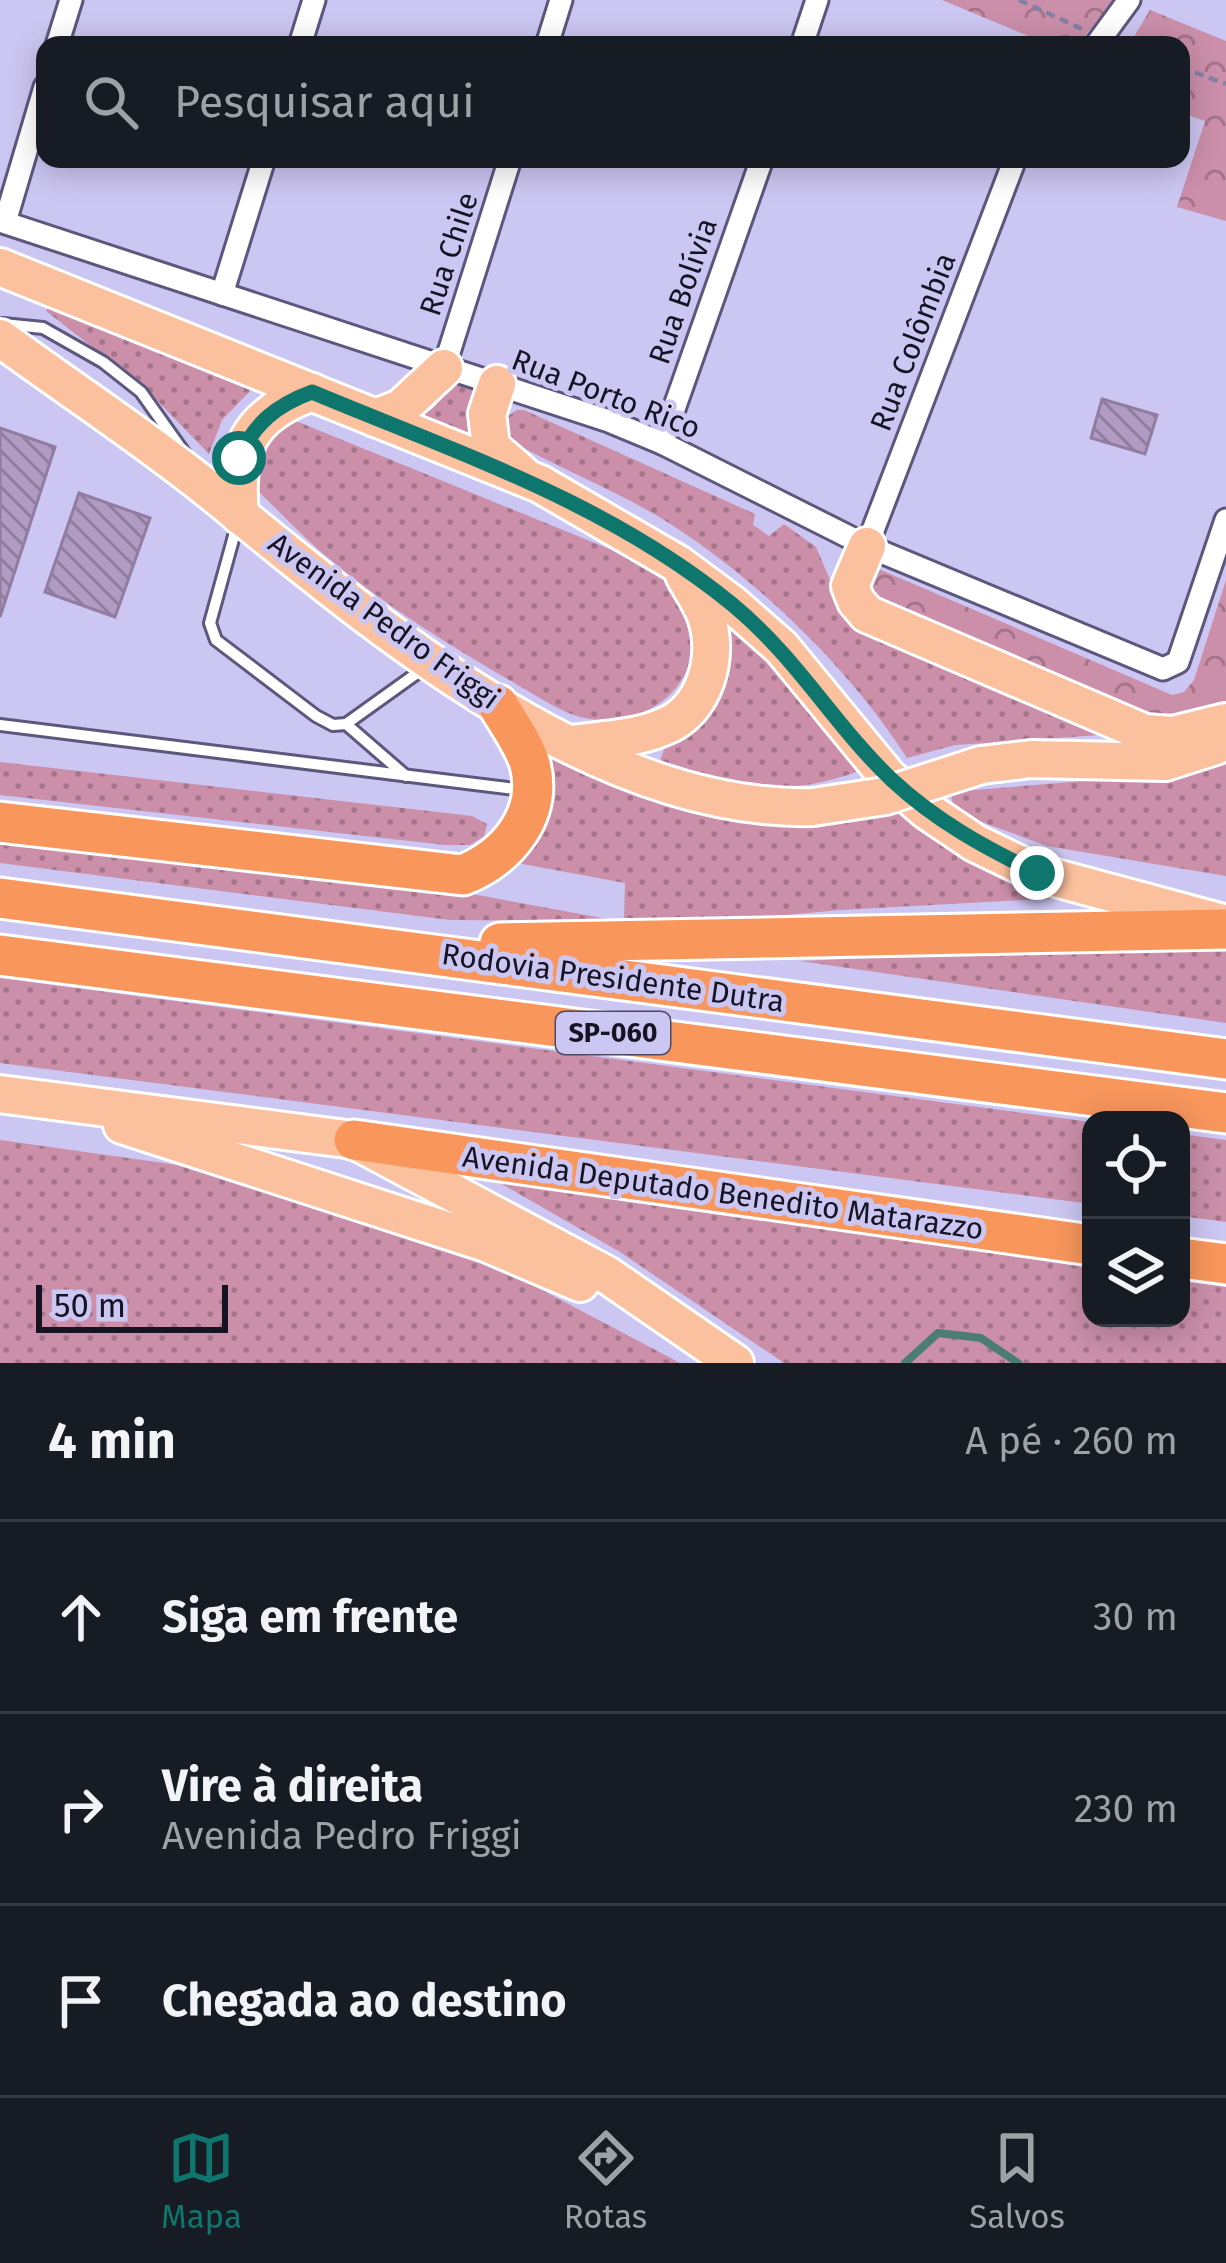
<!DOCTYPE html>
<html lang="pt">
<meta charset="utf-8">
<style>
body{margin:0;font-family:"Fira Sans",sans-serif;background:#20242c;color:#f1f3f6}
.controls{position:absolute;right:36px;bottom:36px;display:grid;overflow:hidden;border-radius:24px;box-shadow:0 6px 30px #0003}
.controls button{width:108px;height:108px;display:grid;place-items:center;padding:0;border:0;border-bottom:3px solid #363941;background:#171b24;color:#f1f3f6;font:60px sans-serif}
.scale{position:absolute;left:36px;bottom:30px;width:192px;box-sizing:border-box;padding-left:12px;border:6px solid #161423;border-top:0;font-size:33px;line-height:42px;white-space:nowrap;color:#161423;-webkit-text-stroke:9px #ccc6f2;paint-order:stroke}
.stop{position:absolute;width:36px;height:36px;margin:-27px;border:9px solid #0f766e;border-radius:50%;background:#fff}
.stop.end{background:#0f766e;border-color:#fff;box-shadow:0 3px 12px #0008}
.list{margin:0;padding:0;list-style:none}
h2{display:flex;justify-content:space-between;align-items:center;height:156px;margin:0;padding:0 48px;font-size:51px}
h2 small{font-size:39px;font-weight:400;color:#9ea1a6}
.list li{display:grid;grid-template-columns:78px 1fr auto;gap:36px;align-items:center;box-sizing:border-box;height:192px;padding:0 48px;border-top:3px solid #363941}
.list b{display:block;font-size:45px;white-space:nowrap}
.list p{margin:0;font-size:39px;white-space:nowrap;color:#9ea1a6}
.list em{font-size:39px;font-style:normal;color:#9ea1a6}
.icon{flex:none;width:66px;height:66px;fill:none;stroke:currentColor;stroke-width:2;stroke-linecap:round;stroke-linejoin:round}
.map{position:relative;flex:none;width:1226px;height:1363px;overflow:hidden}
.search{position:absolute;background:#171b24;box-shadow:0 6px 30px #0003;left:36px;right:36px;top:36px;height:132px;display:flex;align-items:center;gap:30px;box-sizing:border-box;padding:0 42px;border-radius:24px;color:#9ea1a6;font-size:45px}
.sheet{height:732px;background:#171b24}
nav{display:flex;justify-content:space-around;align-items:center;box-sizing:border-box;height:168px;border-top:3px solid #363941;background:#171b24;font-size:33px;color:#9ea1a6}
nav a{display:grid;justify-items:center;gap:6px}
nav .on{color:#0f766e}
.map>svg:first-child{display:block}
.grass{fill:url(#grass-dots)}
.park{fill:url(#park-crowns)}
.lines{fill:none;stroke-linecap:round;stroke-linejoin:round}
.stream{stroke:#4b7e71;stroke-width:8}
.building{fill:url(#building-back-hatch);stroke:#927da2;stroke-width:3}
.service-casing{stroke:#5c577d;stroke-width:16}
.minor-casing{stroke:#5c577d;stroke-width:27}
.primary-casing{stroke:#fff;stroke-width:42}
.motorway-casing{stroke:#fff;stroke-width:45}
.path{stroke:#8681a2;stroke-width:4.5;stroke-dasharray:9 6;stroke-linecap:butt}
.service{stroke:#fff;stroke-width:10}
.minor{stroke:#fff;stroke-width:21}
.primary{stroke:#fbc09d;stroke-width:36}
.motorway{stroke:#f8965c;stroke-width:39}
.primary-bridge-casing{stroke:#fff;stroke-width:42;stroke-linecap:butt}
.primary-bridge{stroke:#fbc09d;stroke-width:36}
.route{stroke:#0f766e;stroke-width:15}
.labels{text-anchor:middle;stroke-width:10;stroke-linejoin:round;paint-order:stroke}
.shield{fill:#ccc6f2;stroke:#4d4961;stroke-width:3}
.shield-label{font-size:27px;font-weight:bold;fill:#161423}
.street-label{font-size:30px;fill:#161423;stroke:#ccc6f2}
</style>
<div class="map">
<svg width="1226" height="1363" viewBox="0 0 1226 1363">
<defs>
<pattern id="grass-dots" width="8" height="8" patternUnits="userSpaceOnUse" patternTransform="scale(3)"><rect width="8" height="8" fill="#cb8faa"/><path d="M2 2h.1M6 6h.1" fill="none" stroke="#a4748a" stroke-width="1.8" stroke-linecap="round"/></pattern>
<pattern id="park-crowns" width="20" height="18" patternUnits="userSpaceOnUse" patternTransform="scale(3)"><rect width="20" height="18" fill="#cb8faa"/><path d="M2 6a3 3 0 1 1 6 0M12 15a3 3 0 1 1 6 0" fill="none" stroke="#a4748a"/></pattern>
<pattern id="building-back-hatch" width="6" height="6" patternUnits="userSpaceOnUse" patternTransform="scale(3)"><rect width="6" height="6" fill="#b19bc2"/><path d="M-1 5l2 2M0 0l6 6M5-1l2 2" fill="none" stroke="#8f7d9d"/></pattern>
</defs>
<rect width="100%" height="100%" fill="#ccc6f2"/>
<g class="grass">
<path d="M 50,304 L 252,389 L 222,420 L 209,454 L 146,389 L 46,311 Z"/>
<path d="M 442,380 L 475,390 L 470,402 L 477,436 L 420,416 C 438,408 442,400 442,380 Z"/>
<path d="M 517,410 L 524,410 L 755,514 L 753,525 L 769,536 L 784,524 L 816,547 L 839,601 L 1115,734 L 955,745 L 907,758 C 849,667 753,575 661,518 C 616,491 566,471 520,446 L 505,431 L 505,418 Z"/>
<path d="M 291,419 L 634,559 C 648,568 669,578 678,592 C 722,658 665,730 590,719 C 564,715 539,697 516,684 C 452,647 384,605 327,557 C 301,535 278,510 254,487 L 258,444 Z"/>
<path d="M 717,600 L 872,766 C 791,799 741,790 660,761 Z"/>
<path d="M 551,754 C 658,806 780,844 899,808 C 952,859 1012,872 1079,897 L 840,910 L 710,922 L 450,920 L 0,863 L 0,835 L 450,890 L 624,922 L 625,883 L 506,861 L 551,776 Z"/>
<path d="M 1226,757 L 1226,876 L 1047,846 L 955,812 L 950,792 L 1157,775 Z"/>
<path d="M 0,762 L 472,816 L 487,824 L 484,836 L 470,845 L 445,845 L 0,795 Z"/>
<path d="M 1178,945 L 1226,950 L 1226,1023 L 800,961 Z"/>
<path d="M 0,978 L 1091,1122 L 1091,1204 L 0,1063 Z"/>
<path d="M 1181,1134 L 1226,1140 L 1226,1222 L 1181,1216 Z"/>
<path d="M 0,1140 L 185,1166 L 491,1263 L 680,1363 L 0,1363 Z"/>
<path d="M 488,1176 L 1091,1268 L 1091,1318 L 1181,1318 L 1181,1281 L 1226,1287 L 1226,1363 L 784,1363 L 620,1252 Z"/>
</g>
<g class="park">
<path d="M 942,0 L 1115,0 L 1077,45 L 1042,45 L 1038,40 Z"/>
<path d="M 1150,10 L 1226,41 L 1226,221 L 1177,207 L 1205,121 L 1181,113 L 1181,45 L 1129,45 Z"/>
<path d="M 874,567 L 1172,695 L 1184,692 L 1194,680 L 1226,580 L 1226,718 L 1180,728 L 882,609 L 870,593 Z"/>
</g>
<g class="lines">
<path class="stream" d="M 905,1363 L 938,1333 L 981,1338 L 1018,1363"/>
</g>
<g class="building">
<path d="M 1102,399 L 1157,415 L 1145,454 L 1091,438 Z"/>
<path d="M 0,428 L 55,447 L 0,617 Z"/>
<path d="M 79,493 L 150,518 L 115,617 L 45,592 Z"/>
</g>
<g class="lines">
<defs>
<g id="service">
<path d="M 3,324 L 43,328 L 103,362 L 141,392 L 185,454"/>
<path d="M 237,525 L 210,623 L 216,640 L 316,716 L 333,725 L 346,724 L 427,666"/>
<path d="M 346,724 L 406,776"/>
<path d="M 0,725 L 523,790"/>
</g>
<g id="minor">
<path d="M 57,45 L 71,0"/>
<path d="M 300,45 L 314,0"/>
<path d="M 547,45 L 561,0"/>
<path d="M 802,45 L 817,0"/>
<path d="M 1096,45 L 1129,0"/>
<path d="M 0,221 L 609,421 L 662,443 L 867,546 L 1163,669 L 1178,662 L 1226,520"/>
<path d="M 5,222 L 45,87"/>
<path d="M 222,294 L 264,159"/>
<path d="M 444,368 L 510,159"/>
<path d="M 662,443 L 762,159"/>
<path d="M 867,546 L 1015,159"/>
</g>
<g id="primary">
<path d="M 0,267 L 540,484 L 678,564 L 732,604 L 781,647 L 888,777 L 926,810 L 975,843 L 1037,873 L 1223,923"/>
<path d="M 0,338 C 71,390 145,438 213,493 C 374,624 594,813 813,807"/>
<path d="M 497,384 L 487,414 L 491,447 L 521,473"/>
<path d="M 375,418 L 401,408 L 444,368"/>
<path d="M 240,516 C 234,450 246,416 312,392"/>
<path d="M 867,546 L 850,586 L 856,601 L 867,614 L 1145,733 L 1173,735 L 1226,722"/>
<path d="M 571,744 C 601,740 635,739 663,727 C 705,711 720,657 706,616 C 701,602 691,588 684,575"/>
<path d="M 981,765 L 1031,759 L 1165,762 L 1215,746"/>
<path d="M 0,1094 L 354,1140 L 607,1275 L 735,1363"/>
<path d="M 122,1125 L 486,1243 L 580,1283"/>
</g>
<g id="motorway">
<path d="M 0,822 L 463,875 C 507,857 543,816 530,764 C 524,744 509,724 498,705"/>
<path d="M 0,898 L 1226,1059"/>
<path d="M 500,943 L 1226,929"/>
<path d="M 0,955 L 1226,1113"/>
<path d="M 354,1140 L 1091,1245"/>
<path d="M 1181,1258 L 1226,1264"/>
</g>
</defs>
<use href="#service" class="service-casing"/>
<use href="#minor" class="minor-casing"/>
<use href="#primary" class="primary-casing"/>
<use href="#motorway" class="motorway-casing"/>
<g class="path">
<path d="M 1019,0 L 1082,29"/>
<path d="M 1181,67 L 1226,84"/>
</g>
<use href="#service" class="service"/>
<use href="#minor" class="minor"/>
<use href="#primary" class="primary"/>
<use href="#motorway" class="motorway"/>
<defs>
<path id="primary-bridge" d="M 813,807 L 885,796 L 981,765"/>
</defs>
<use href="#primary-bridge" class="primary-bridge-casing"/>
<use href="#primary-bridge" class="primary-bridge"/>
</g>
<g class="lines">
<path class="route" d="M 239,458 C 254,423 277,405 312,392 C 458,453 609,503 733,605 C 798,659 834,725 892,780 C 936,821 984,847 1037,873"/>
</g>
<g class="labels">
<rect class="shield" x="556" y="1012" width="114" height="42" rx="9"/>
<g class="shield-label">
<text x="613" y="1042">SP-060</text>
</g>
<g class="street-label">
<text transform="translate(449 254) rotate(-72)" y="10">Rua Chile</text>
<text transform="translate(683 291) rotate(-71)" y="10">Rua Bolívia</text>
<text transform="translate(913 342) rotate(-69)" y="10">Rua Colômbia</text>
<text transform="translate(606 394) rotate(21)" y="10">Rua Porto Rico</text>
<text transform="translate(384 621) rotate(36)" y="10">Avenida Pedro Friggi</text>
<text transform="translate(613 978) rotate(8)" y="10">Rodovia Presidente Dutra</text>
<text transform="translate(723 1193) rotate(8)" y="10">Avenida Deputado Benedito Matarazzo</text>
</g>
</g>
</svg>
<div class="controls">
<button><svg class="icon" aria-label="locate" viewBox="0 0 24 24"><circle cx="12" cy="12" r="6"/><path d="M12 2v4M12 18v4M2 12h4M18 12h4"/></svg></button>
<button><svg class="icon" aria-label="layers" viewBox="0 0 24 24"><path d="M12 4l9 5-9 5-9-5zM3 14l9 5 9-5"/></svg></button>
</div>
<div class="scale">50 m</div>
<div class="stop" style="left:239px;top:458px"></div>
<div class="stop end" style="left:1037px;top:873px"></div>
<div class="search"><svg class="icon" aria-label="search" viewBox="0 0 24 24"><circle cx="10" cy="10" r="6"/><path d="M15 15l6 6"/></svg>Pesquisar aqui</div>
</div>
<section class="sheet">
<h2>4 min<small>A pé · 260 m</small></h2>
<ul class="list">
<li><svg class="icon" aria-label="ahead" viewBox="0 0 24 24"><path d="M12 20V5M6 11l6-6 6 6"/></svg><div><b>Siga em frente</b></div><em>30 m</em></li>
<li><svg class="icon" aria-label="right" viewBox="0 0 24 24"><path d="M7 20v-9h11M14 6l5 5-5 5"/></svg><div><b>Vire à direita</b><p>Avenida Pedro Friggi</p></div><em>230 m</em></li>
<li><svg class="icon" aria-label="arrive" viewBox="0 0 24 24"><path d="M6 21V4h12l-3 4 3 4H6"/></svg><div><b>Chegada ao destino</b></div></li>
</ul>
</section>
<nav>
<a class="on"><svg class="icon" aria-label="map" viewBox="0 0 24 24"><path d="M3 6l6-2 6 2 6-2v14l-6 2-6-2-6 2zM9 4v14M15 6v14"/></svg>Mapa</a>
<a><svg class="icon" aria-label="directions" viewBox="0 0 24 24"><path d="M12 3l9 9-9 9-9-9zM9 14v-3h6M13 9l2 2-2 2"/></svg>Rotas</a>
<a><svg class="icon" aria-label="saved" viewBox="0 0 24 24"><path d="M7 4h10v16l-5-4-5 4z"/></svg>Salvos</a>
</nav>
